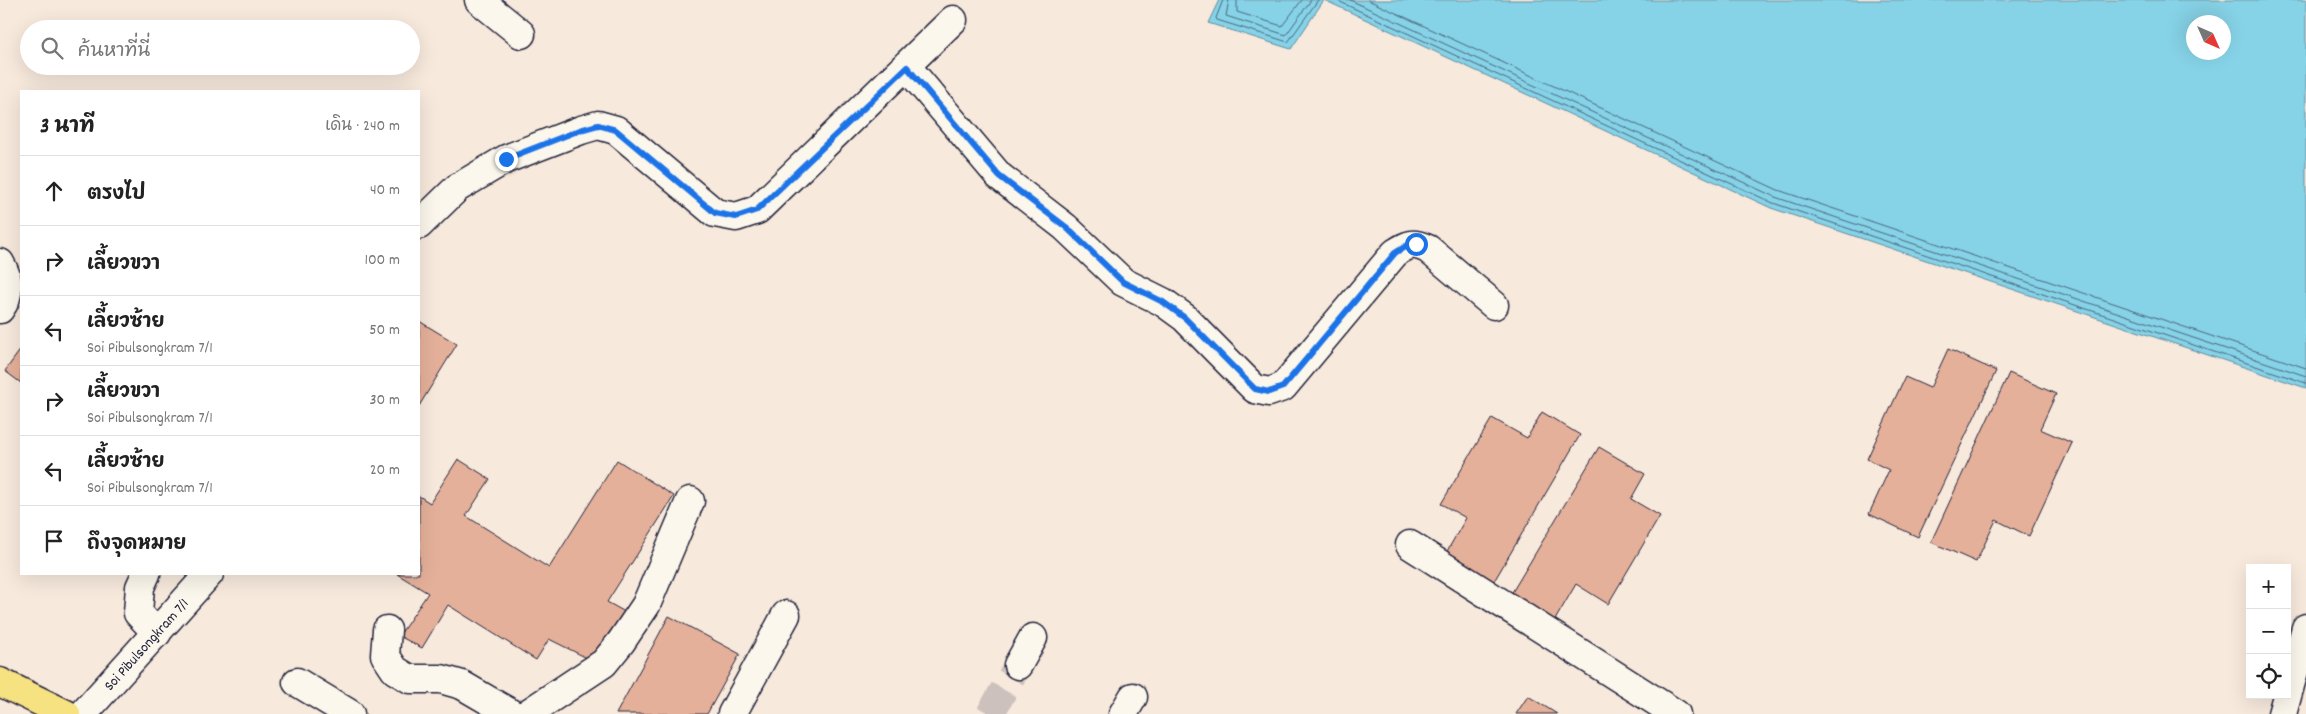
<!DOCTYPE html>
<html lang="th">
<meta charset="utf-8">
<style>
body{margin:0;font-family:Dekko,"Playpen Sans Thai",sans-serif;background:#f2f2f2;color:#222}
.controls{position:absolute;right:15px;bottom:15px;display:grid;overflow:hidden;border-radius:0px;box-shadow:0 5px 20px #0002}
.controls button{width:45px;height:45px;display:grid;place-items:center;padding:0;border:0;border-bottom:1px solid #e0e0e0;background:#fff;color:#222;font:25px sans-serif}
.compass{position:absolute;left:2186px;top:15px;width:45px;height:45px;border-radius:50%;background:#fff;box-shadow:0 5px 20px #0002;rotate:135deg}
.stop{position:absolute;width:15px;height:15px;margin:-11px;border:4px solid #1a73e8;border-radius:50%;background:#fff}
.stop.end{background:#1a73e8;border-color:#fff;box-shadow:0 1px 5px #0008}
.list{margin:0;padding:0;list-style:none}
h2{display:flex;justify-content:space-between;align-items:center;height:65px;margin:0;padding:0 20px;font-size:21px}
h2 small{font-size:16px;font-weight:400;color:#767676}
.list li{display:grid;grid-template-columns:32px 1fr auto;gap:15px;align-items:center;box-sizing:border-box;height:70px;padding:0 20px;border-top:1px solid #e0e0e0}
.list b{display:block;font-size:19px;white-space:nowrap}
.list p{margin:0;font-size:16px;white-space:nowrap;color:#767676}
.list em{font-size:16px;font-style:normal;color:#767676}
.icon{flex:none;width:28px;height:28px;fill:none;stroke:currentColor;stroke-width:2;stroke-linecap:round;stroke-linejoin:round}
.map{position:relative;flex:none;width:2306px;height:714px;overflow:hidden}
.search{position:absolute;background:#fff;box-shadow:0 5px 20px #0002;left:20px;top:20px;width:400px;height:55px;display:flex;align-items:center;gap:12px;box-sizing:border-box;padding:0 18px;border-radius:28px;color:#767676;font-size:19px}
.panel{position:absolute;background:#fff;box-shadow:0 5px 20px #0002;left:20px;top:90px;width:400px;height:485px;border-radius:0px}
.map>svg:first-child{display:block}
.water{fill:#86d2e6;stroke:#5e8ca2;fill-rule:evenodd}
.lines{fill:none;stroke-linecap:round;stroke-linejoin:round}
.shore{stroke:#4a687f;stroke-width:1}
.building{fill:#e5b09a;stroke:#22223b}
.minor-tunnel{stroke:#ccc1bc;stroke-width:28;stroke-dasharray:28 14;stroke-linecap:butt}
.minor-casing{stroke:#22223b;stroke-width:31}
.major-casing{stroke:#22223b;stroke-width:31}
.minor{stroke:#fbf7ec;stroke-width:28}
.major{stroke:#f7e281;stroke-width:28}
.route{stroke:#1a73e8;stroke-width:6}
.labels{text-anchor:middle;stroke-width:4.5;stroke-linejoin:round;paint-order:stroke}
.street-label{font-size:15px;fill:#22223b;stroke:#fbf7ec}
</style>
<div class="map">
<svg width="2306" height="714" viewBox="0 0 2306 714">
<rect width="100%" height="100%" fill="#f7e9dc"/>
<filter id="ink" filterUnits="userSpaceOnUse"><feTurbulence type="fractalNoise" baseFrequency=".02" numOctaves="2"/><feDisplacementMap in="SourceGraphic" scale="10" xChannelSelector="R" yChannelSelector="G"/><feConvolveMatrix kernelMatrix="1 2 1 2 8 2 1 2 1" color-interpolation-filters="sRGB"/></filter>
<g filter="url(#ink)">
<path class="water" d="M 1219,0 L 2306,0 L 2306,388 L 1771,208 L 1324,0 L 1291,49 L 1208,23 ZM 2194,22 L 2224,22 L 2224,52 L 2194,52 Z"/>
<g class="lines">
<g class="shore">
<path d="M 1223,0 L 1216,18 L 1217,20 L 1288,42 L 1318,0"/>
<path d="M 1229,0 L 1226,16 L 1286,35 L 1311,0"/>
<path d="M 1237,0 L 1237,12 L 1282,26 L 1302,0"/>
<path d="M 1336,0 L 1773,203 L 2306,383"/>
<path d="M 1350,0 L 1775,197 L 2306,376"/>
<path d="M 1368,0 L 1778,190 L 2306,368"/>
</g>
</g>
<g class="building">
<path d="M 419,321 L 457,344 L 419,406 Z"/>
<path d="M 21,349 L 21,383 L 5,371 Z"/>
<path d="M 1948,349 L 1996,371 L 1918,537 L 1869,514 L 1889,470 L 1867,459 L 1905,377 L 1930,388 Z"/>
<path d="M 2009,373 L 2056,394 L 2040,429 L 2072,443 L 2029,536 L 1996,520 L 1976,562 L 1931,542 Z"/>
<path d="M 1542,412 L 1580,435 L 1490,588 L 1442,560 L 1466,518 L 1441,504 L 1492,418 L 1527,438 Z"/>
<path d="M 1599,447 L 1645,474 L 1631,499 L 1660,516 L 1608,604 L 1576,584 L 1555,620 L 1511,594 Z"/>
<path d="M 458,459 L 490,479 L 466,516 L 549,568 L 617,460 L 674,496 L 607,602 L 625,612 L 589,659 L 549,639 L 536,660 L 448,605 L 422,648 L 399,636 L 428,593 L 397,574 L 419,574 L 419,496 L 430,503 Z"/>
<path d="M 669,616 L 740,654 L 707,714 L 616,714 Z"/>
<path d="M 1528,696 L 1557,714 L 1516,714 Z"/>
</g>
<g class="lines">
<path class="minor-tunnel" d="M 990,714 L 1018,665"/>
<defs>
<g id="minor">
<path d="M 479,0 L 521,34"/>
<path d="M 907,67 L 999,176 L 1065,227 L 1123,282 L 1163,302 L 1185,318 L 1255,389 L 1269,392 L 1283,387 L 1395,253 C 1409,244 1412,242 1428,249 L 1494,305"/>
<path d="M 419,225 L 457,188 L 506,159 L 581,130 L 598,125 L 616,130 L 715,213 L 736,217 L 757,210 L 953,20"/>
<path d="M 0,263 C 9,278 11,294 0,309"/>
<path d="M 1410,545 L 1676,714"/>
<path d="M 146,574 L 140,587 L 138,613 L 157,633"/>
<path d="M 387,630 L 385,655 L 395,670 L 410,679 L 441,679 L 462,685 L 512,714"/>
<path d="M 1018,665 L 1033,638"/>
<path d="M 297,682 L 350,714"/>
<path id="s1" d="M 83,714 L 209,574"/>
<path d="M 527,714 L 604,663 L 621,642 L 646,605 L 690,501"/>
<path d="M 732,714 L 786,615"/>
<path d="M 1123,714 L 1133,697"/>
<path d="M 2282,714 L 2306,628"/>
</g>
<path id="major" d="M 0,682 L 66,714"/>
</defs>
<use href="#minor" class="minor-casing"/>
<use href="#major" class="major-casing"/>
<use href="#minor" class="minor"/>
<use href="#major" class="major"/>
</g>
</g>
<g class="lines" filter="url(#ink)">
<path class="route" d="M 506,159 L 580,130 L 598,125 L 616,130 L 715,213 L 736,217 L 757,210 L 907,67 L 999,176 L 1066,227 L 1123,282 L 1163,302 L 1185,318 L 1255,389 L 1269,392 L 1283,387 L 1395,253 L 1406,246 L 1416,244"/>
</g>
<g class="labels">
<g class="street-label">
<text dy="5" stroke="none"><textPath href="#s1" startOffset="94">Soi Pibulsongkram 7/1</textPath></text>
</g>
</g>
</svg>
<div class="controls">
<button>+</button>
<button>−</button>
<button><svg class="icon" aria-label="locate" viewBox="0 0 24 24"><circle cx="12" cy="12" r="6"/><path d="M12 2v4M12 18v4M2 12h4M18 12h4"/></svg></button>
</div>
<svg class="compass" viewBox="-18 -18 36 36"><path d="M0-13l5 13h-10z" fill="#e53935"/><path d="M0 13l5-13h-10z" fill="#767676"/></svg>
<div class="stop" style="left:1416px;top:244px"></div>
<div class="stop end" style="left:506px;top:159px"></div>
<div class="search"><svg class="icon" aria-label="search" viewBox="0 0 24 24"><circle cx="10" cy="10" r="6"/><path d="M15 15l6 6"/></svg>ค้นหาที่นี่</div>
<section class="panel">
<h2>3 นาที<small>เดิน · 240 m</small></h2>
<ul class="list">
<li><svg class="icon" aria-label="ahead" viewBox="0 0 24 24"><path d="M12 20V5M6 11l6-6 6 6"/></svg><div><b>ตรงไป</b></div><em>40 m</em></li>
<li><svg class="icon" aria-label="right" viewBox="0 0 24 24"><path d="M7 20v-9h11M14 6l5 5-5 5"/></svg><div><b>เลี้ยวขวา</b></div><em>100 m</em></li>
<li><svg class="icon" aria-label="left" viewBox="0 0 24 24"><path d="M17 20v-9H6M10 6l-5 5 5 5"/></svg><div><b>เลี้ยวซ้าย</b><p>Soi Pibulsongkram 7/1</p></div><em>50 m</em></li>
<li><svg class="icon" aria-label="right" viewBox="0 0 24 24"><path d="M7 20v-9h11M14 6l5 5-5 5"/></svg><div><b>เลี้ยวขวา</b><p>Soi Pibulsongkram 7/1</p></div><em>30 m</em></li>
<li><svg class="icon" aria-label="left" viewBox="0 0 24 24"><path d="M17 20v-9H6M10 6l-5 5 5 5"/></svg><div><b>เลี้ยวซ้าย</b><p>Soi Pibulsongkram 7/1</p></div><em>20 m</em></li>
<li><svg class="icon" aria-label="arrive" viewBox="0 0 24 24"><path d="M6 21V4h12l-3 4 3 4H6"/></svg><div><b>ถึงจุดหมาย</b></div></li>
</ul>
</section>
</div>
